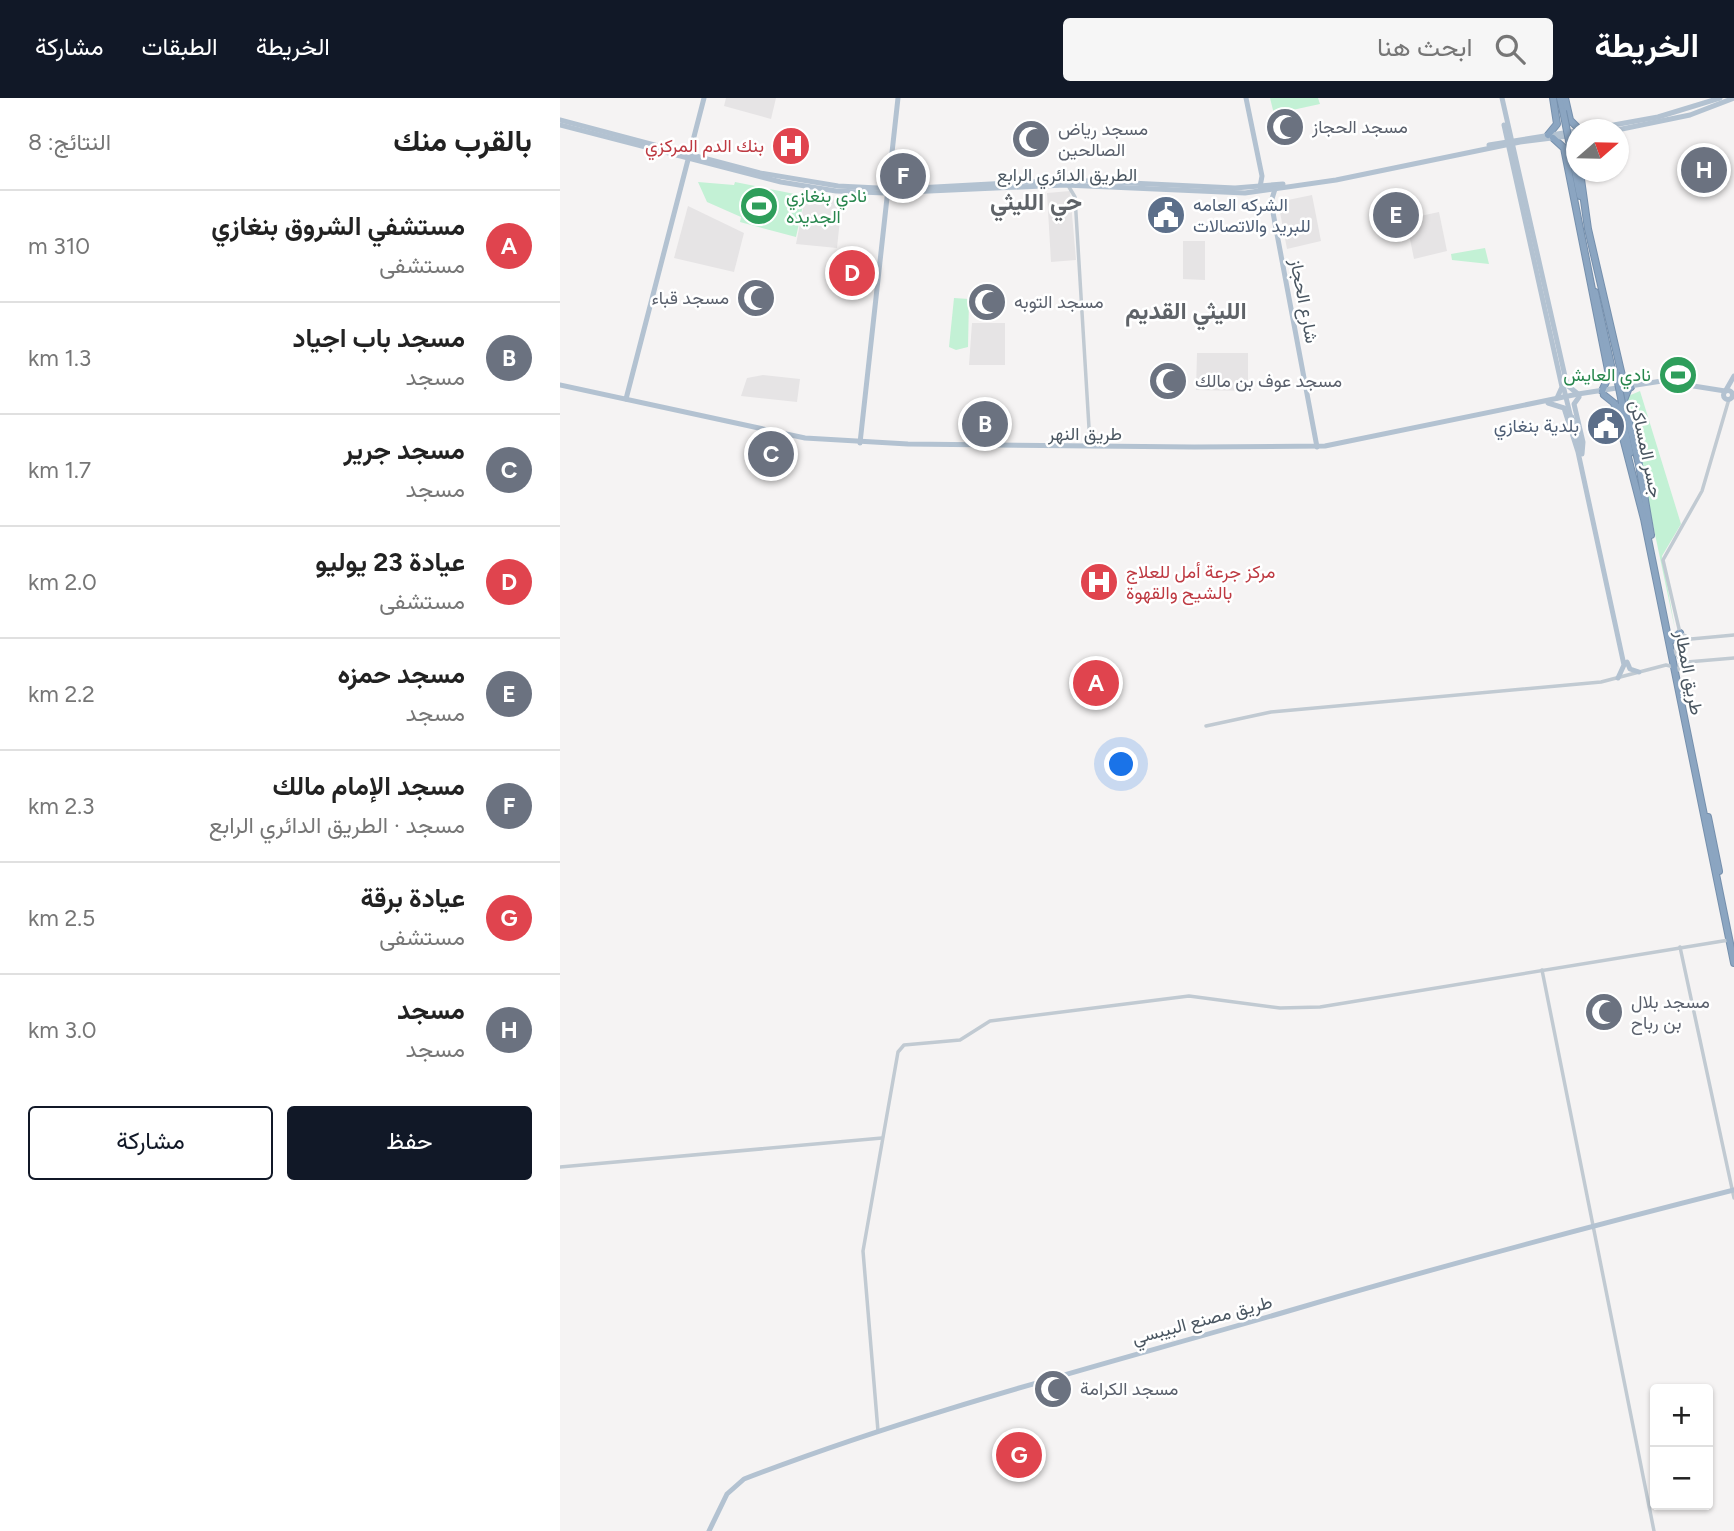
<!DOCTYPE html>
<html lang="ar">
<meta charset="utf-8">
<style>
body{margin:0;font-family:Figtree,Vazirmatn,sans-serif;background:#f6f6f6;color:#222;direction:rtl}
.controls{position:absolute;right:21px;bottom:21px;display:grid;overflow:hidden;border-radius:7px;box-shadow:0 2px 5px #0004}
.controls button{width:63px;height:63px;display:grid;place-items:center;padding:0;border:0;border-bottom:2px solid #e0e0e0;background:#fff;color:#222;font:35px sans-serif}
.compass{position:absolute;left:1006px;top:21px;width:63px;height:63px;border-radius:50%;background:#fff;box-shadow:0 2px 5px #0004;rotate:70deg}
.you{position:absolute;left:562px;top:667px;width:24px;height:24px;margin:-18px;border:5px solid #fff;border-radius:50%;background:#1a73e8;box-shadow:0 0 0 10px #1a73e833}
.badge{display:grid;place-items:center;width:46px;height:46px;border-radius:50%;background:#111827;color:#fff;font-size:23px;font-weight:700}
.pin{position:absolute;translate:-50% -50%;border:4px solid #fff;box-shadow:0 2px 7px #0006}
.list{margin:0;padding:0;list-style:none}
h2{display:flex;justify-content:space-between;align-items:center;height:91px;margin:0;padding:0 28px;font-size:30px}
h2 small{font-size:23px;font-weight:400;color:#767676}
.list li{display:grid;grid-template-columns:46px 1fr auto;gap:21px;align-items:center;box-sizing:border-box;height:112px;padding:0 28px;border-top:2px solid #e0e0e0}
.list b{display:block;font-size:26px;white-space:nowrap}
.list p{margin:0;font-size:23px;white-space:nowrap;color:#767676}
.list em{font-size:23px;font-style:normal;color:#767676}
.actions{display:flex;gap:14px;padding:21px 28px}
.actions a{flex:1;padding:16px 0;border:2px solid #111827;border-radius:7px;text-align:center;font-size:24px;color:#111827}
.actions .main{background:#111827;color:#fff}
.icon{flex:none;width:38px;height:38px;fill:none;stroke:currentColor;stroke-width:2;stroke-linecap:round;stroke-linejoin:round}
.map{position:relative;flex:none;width:1174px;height:1433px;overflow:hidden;direction:ltr}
header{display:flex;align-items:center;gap:42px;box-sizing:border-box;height:98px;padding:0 35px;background:#111827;color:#fff}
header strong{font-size:33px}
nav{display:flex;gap:38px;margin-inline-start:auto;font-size:24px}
.search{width:490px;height:63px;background:#f6f6f6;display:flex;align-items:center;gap:18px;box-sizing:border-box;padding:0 24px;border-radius:7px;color:#767676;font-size:26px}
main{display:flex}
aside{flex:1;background:#fff}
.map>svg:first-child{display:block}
.education{fill:#e6e4e5}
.medical{fill:#fce8e6}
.green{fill:#c3f1d5}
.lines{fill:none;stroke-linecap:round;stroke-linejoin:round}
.highway-casing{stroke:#7690ad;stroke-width:8}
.minor{stroke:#c1cad2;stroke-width:3.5}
.major{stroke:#b3c2d1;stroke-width:5}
.highway{stroke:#8ba5c1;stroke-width:6}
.highway-bridge-casing{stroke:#7690ad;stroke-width:8;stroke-linecap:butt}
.major-bridge{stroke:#b3c2d1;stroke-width:5}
.highway-bridge{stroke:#8ba5c1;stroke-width:6}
.labels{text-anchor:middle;stroke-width:5;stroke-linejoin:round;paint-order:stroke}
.worship-label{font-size:18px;fill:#5b616d;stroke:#fff;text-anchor:start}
.health-label{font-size:18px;fill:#be3a42;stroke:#fff;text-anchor:end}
.street-label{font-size:18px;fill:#4a5661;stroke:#fff}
.leisure-label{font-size:18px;fill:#27864d;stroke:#fff;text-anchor:start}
.service-label{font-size:18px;fill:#4e5e75;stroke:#fff;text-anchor:start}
.district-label{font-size:24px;font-weight:bold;fill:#5f6368;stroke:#fff}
</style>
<header>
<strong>الخريطة</strong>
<div class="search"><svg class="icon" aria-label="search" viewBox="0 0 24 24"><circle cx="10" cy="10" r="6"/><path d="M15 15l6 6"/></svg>ابحث هنا</div>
<nav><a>الخريطة</a><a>الطبقات</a><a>مشاركة</a></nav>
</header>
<main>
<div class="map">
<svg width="1174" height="1433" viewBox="0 0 1174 1433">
<rect width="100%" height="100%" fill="#f5f3f3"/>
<g class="education">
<path d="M 166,0 L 216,0 L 211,21 L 164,8 Z"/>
<path d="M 510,93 L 516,162 L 491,164 L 487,95 Z"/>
<path d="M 752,97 L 761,143 L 727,151 L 719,109 L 723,103 Z"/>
<path d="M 245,100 L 282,102 L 277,150 L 236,146 Z"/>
<path d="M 128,108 L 184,135 L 174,174 L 114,160 Z"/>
<path d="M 879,114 L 887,153 L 854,161 L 846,121 Z"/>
<path d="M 623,143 L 645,143 L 645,182 L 623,181 Z"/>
<path d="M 412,225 L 445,225 L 445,267 L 409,267 Z"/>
<path d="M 637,255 L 688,255 L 688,293 L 636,292 Z"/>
<path d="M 203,277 L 240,281 L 237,304 L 181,298 L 187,280 Z"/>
</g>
<g class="medical">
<path d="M 281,155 L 308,158 L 304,196 L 277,192 Z"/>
<path d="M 468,1347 L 469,1366 L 445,1364 L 454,1348 Z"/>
</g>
<g class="green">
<path d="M 710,0 L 758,0 L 760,6 L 714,16 Z"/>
<path d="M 138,84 L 174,87 L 175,84 L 245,98 L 236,139 L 180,124 L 181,119 L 147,104 Z"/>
<path d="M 925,150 L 929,166 L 892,162 L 891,156 Z"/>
<path d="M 394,200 L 409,201 L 408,249 L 396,252 L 389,249 Z"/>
<path d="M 1080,293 L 1121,426 L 1102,458 L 1115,531 L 1066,299 Z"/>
</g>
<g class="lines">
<defs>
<g id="highway">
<path d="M 1000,0 L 1003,13"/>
<path d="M 1005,0 L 1010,22 L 1020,32"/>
<path d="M 988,37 L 997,26 L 993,0"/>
<path d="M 993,40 L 1004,50 L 1049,277 L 1042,293"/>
<path d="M 1016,44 L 1016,51"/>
<path d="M 1012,58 L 1020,98"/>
<path d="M 1020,74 L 1028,131 L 1063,282 L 1071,289"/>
<path d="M 1035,194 L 1053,276"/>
<path d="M 1068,292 L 1064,302 L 1079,367 L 1091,437"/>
<path d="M 1044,297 L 1054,305 L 1084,421 L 1174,865"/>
<path d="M 1059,306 L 1070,355"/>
<path d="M 1112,542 L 1120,535"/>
<path d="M 1148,719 L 1159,773"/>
</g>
</defs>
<use href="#highway" class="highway-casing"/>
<g class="minor">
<path d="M 509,89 L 515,99 L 530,346"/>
<path d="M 1172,295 L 1174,296"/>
<path d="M 1169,301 L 1142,393 L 1103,462 L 1120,535 L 1131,541 L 1174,537"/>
<path d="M 1114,553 L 1122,564"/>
<path d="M 1118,572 L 1120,566 L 1127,564 L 1174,560"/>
<path d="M 646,628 L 711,614 L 1041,584 L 1106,567 L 1114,569"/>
<path d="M 1120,849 L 1174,1100"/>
<path d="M 982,872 L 1094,1433"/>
<path d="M 0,1069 L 322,1040"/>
<path d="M 318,1333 L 303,1153 L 338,954 L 344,947 L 400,942 L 430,923 L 629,898 L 720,910 L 760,909 L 1169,842"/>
</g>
<g class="major">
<path d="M 686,0 L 702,78 L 700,89"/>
<path d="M 942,0 L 1007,287 L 1018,296"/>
<path d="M 0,22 L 200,75 L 278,88 L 338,91 L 507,82 L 675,90 L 723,86"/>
<path d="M 0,27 L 221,84 L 276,93 L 325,95 L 505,87 L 685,95 L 776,82 L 960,44 L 1016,37"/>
<path d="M 944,27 L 1002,289 L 997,300"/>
<path d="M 1026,32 L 1098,19 L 1160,0"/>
<path d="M 1057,32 L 1130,17 L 1174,0"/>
<path d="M 929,47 L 1016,33"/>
<path d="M 715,91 L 711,104 L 757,349"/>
<path d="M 0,287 L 245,340 L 348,346 L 634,349 L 765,348 L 1018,296 L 1102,283 L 1165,293"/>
<path d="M 1166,292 L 1174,278"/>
<circle cx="1168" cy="297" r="4.5"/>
<path d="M 1019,299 L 1014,306 L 1023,344 L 1022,356"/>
<path d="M 66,301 L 144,0"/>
<path d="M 988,305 L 1004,310 L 1018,354 L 1064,567 L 1058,580"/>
<path d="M 1012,319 L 1021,350"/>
<path d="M 300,345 L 338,0"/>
<path d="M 1067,564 L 1070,571 L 1079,574"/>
<path d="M 149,1433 L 167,1396 L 184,1381 C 361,1313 543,1267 725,1214 C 874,1170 1024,1130 1174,1092"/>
</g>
<use href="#highway" class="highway"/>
<defs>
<g id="highway-bridge">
<path d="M 1003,13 L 1012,58"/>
<path d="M 1056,275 L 1062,305"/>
</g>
</defs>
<use href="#highway-bridge" class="highway-bridge-casing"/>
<path class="major-bridge" d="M 1002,283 L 1011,320"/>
<use href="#highway-bridge" class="highway-bridge"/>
</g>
<defs>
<symbol id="mosque-disc" viewBox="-11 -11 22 22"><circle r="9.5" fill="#6b7280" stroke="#fff"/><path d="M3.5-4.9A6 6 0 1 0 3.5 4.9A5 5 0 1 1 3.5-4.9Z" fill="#fff"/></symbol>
<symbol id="hospital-disc" viewBox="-11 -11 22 22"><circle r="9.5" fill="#e0444e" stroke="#fff"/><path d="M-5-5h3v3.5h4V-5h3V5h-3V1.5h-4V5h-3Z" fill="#fff"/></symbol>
<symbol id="stadium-disc" viewBox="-11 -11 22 22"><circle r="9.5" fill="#2e9e5b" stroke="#fff"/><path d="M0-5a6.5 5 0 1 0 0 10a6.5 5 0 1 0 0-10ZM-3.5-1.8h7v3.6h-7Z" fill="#fff"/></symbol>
<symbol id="civic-disc" viewBox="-11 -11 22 22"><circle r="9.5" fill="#5c6f8a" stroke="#fff"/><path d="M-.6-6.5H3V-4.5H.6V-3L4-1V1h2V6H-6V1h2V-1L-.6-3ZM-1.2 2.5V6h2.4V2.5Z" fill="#fff"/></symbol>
</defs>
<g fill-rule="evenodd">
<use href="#mosque-disc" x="703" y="7" width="44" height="44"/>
<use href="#mosque-disc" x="449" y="19" width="44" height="44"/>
<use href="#hospital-disc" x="209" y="26" width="44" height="44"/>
<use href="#stadium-disc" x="177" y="86" width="44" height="44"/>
<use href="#civic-disc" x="584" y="95" width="44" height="44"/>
<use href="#mosque-disc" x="174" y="178" width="44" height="44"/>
<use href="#mosque-disc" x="405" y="182" width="44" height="44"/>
<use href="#stadium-disc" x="1096" y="255" width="44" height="44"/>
<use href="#mosque-disc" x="586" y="261" width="44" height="44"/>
<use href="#civic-disc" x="1024" y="306" width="44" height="44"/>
<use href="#hospital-disc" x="517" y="462" width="44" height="44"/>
<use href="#mosque-disc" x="1022" y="892" width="44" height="44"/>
<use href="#mosque-disc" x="471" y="1269" width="44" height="44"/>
</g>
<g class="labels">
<g class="worship-label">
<text x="752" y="35">مسجد الحجاز</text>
<text x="498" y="37">مسجد رياض<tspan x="498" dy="21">الصالحين</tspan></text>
<text x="169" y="206" text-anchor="end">مسجد قباء</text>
<text x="454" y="210">مسجد التوبه</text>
<text x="635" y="289">مسجد عوف بن مالك</text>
<text x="1071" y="910">مسجد بلال<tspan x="1071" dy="21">بن رباح</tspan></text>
<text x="520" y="1297">مسجد الكرامة</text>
</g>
<g class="health-label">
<text x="204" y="54">بنك الدم المركزي</text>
<text x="566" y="480" text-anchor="start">مركز جرعة أمل للعلاج<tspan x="566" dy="21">بالشيح والقهوة</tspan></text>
</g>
<g class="street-label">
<text x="507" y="83">الطريق الدائري الرابع</text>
<text transform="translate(744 203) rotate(79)" y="6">شارع الحجاز</text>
<text x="525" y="342">طريق النهر</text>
<text transform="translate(1086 351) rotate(78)" y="6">جسر المساكن</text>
<text transform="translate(1129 575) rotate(79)" y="6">طريق المطار</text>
<text transform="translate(642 1222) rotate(-15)" y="6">طريق مصنع البيبسي</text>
</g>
<g class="leisure-label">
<text x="226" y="104">نادي بنغازي<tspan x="226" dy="21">الجديده</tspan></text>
<text x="1091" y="283" text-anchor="end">نادي العايش</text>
</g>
<g class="service-label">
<text x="633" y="113">الشركه العامه<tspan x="633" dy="21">للبريد والاتصالات</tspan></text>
<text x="1019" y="334" text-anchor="end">بلدية بنغازي</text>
</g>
<g class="district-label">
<text x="476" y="112">حي الليثي</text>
<text x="626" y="221">الليثي القديم</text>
</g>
</g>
</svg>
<div class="controls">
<button>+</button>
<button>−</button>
</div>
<svg class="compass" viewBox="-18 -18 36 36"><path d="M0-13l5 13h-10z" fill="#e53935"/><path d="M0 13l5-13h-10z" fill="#767676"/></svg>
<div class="you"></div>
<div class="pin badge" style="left:536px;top:585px;background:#e0444e">A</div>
<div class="pin badge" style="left:425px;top:326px;background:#6b7280">B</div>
<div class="pin badge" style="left:211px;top:356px;background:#6b7280">C</div>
<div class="pin badge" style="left:292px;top:175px;background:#e0444e">D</div>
<div class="pin badge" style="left:836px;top:117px;background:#6b7280">E</div>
<div class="pin badge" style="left:343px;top:78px;background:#6b7280">F</div>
<div class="pin badge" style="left:459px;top:1357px;background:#e0444e">G</div>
<div class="pin badge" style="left:1144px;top:72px;background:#6b7280">H</div>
</div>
<aside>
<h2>بالقرب منك<small>النتائج: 8</small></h2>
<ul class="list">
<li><span class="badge" style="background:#e0444e">A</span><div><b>مستشفي الشروق بنغازي</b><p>مستشفى</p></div><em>310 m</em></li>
<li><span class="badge" style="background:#6b7280">B</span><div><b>مسجد باب اجياد</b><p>مسجد</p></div><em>1.3 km</em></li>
<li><span class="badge" style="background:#6b7280">C</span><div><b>مسجد جرير</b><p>مسجد</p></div><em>1.7 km</em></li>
<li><span class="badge" style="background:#e0444e">D</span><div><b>عيادة 23 يوليو</b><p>مستشفى</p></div><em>2.0 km</em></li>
<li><span class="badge" style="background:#6b7280">E</span><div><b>مسجد حمزه</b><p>مسجد</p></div><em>2.2 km</em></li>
<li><span class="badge" style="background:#6b7280">F</span><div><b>مسجد الإمام مالك</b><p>مسجد · الطريق الدائري الرابع</p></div><em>2.3 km</em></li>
<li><span class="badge" style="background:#e0444e">G</span><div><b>عيادة برقة</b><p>مستشفى</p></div><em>2.5 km</em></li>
<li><span class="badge" style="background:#6b7280">H</span><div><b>مسجد</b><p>مسجد</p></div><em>3.0 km</em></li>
</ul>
<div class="actions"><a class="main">حفظ</a><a>مشاركة</a></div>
</aside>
</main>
